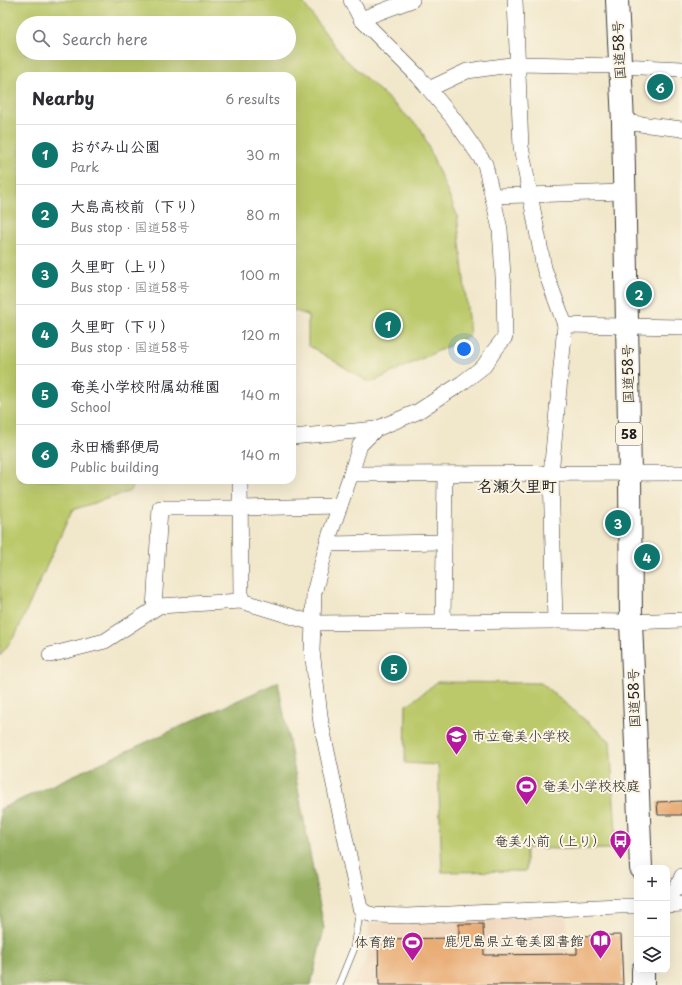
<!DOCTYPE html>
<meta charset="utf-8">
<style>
body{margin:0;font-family:"Playpen Sans","Klee One",sans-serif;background:#f2f2f3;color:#2b2b33}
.controls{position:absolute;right:12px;bottom:12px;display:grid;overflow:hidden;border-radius:8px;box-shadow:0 4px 16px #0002}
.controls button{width:36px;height:36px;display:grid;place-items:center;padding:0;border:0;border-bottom:1px solid #e1e1e2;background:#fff;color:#2b2b33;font:20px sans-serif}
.you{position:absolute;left:464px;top:349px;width:14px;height:14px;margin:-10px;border:3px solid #fff;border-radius:50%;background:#1a73e8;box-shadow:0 0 0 6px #1a73e833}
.badge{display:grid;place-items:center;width:26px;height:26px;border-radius:50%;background:#0f766e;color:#fff;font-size:13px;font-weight:700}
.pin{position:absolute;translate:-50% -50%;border:2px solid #fff;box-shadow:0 1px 4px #0006}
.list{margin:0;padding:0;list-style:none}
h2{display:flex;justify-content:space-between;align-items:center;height:52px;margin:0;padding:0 16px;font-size:17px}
h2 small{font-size:13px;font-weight:400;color:#7c7c81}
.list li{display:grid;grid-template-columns:26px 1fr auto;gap:12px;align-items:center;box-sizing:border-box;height:60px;padding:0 16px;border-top:1px solid #e1e1e2}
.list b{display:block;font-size:15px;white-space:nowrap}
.list p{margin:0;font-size:13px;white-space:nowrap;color:#7c7c81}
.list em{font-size:13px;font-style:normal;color:#7c7c81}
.icon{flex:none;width:22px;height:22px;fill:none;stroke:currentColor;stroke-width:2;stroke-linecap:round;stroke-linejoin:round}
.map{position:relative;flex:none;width:682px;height:985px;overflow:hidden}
.search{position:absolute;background:#fff;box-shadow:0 4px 16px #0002;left:16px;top:16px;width:280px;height:44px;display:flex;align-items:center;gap:10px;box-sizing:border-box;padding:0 14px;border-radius:22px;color:#7c7c81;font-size:15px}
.panel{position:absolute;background:#fff;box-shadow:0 4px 16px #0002;left:16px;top:72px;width:280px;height:412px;border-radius:12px}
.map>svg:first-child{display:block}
.built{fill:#efd6bb}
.green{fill:#bbc96b;stroke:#6c7244;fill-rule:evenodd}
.forest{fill:#94ad5f;stroke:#58643e}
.building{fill:#e9ac75}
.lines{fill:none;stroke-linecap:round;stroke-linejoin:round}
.service-casing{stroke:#3c3a36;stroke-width:8}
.minor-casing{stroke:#3c3a36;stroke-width:16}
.trunk-casing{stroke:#3c3a36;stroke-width:24}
.service{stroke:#fff;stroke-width:7}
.minor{stroke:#fff;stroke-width:15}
.trunk{stroke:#fff;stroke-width:22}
.labels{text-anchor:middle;stroke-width:4;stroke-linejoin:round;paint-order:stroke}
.shield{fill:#fcf5e5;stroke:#5f5d58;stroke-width:1}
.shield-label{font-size:13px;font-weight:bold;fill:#1c1c1c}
.street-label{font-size:14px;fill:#1c1c1c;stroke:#fcf5e5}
.poi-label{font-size:14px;fill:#1c1c1c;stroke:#fcf5e5;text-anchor:end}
.quarter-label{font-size:16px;font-weight:bold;fill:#1c1c1c;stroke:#fcf5e5}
</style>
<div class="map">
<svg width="682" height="985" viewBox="0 0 682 985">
<rect width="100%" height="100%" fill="#fcf5e5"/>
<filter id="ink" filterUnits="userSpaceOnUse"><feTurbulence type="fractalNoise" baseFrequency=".025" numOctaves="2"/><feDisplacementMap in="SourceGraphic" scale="8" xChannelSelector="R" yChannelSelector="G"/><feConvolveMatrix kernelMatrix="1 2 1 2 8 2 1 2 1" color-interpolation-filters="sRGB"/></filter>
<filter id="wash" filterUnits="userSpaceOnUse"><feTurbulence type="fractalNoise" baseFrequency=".012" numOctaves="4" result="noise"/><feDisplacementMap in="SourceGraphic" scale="16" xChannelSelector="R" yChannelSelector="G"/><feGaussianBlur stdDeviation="0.9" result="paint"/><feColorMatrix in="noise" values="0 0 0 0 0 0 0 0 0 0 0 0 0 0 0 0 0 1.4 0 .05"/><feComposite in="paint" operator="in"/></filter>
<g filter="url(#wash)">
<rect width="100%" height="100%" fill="#f1e7cb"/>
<path class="built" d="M 567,914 L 569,985 L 352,985 L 367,958 L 369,924 Z"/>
<g class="green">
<path d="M 0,0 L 303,0 L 304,4 L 343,57 L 421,129 L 457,215 L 470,336 L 370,383 L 308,345 L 308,315 L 292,310 L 292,76 L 20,76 L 20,480 L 135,480 L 131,491 L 72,510 L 16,634 L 0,656 ZM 23,23 L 289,23 L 289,53 L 23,53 Z"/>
<path d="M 437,682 L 541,683 L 610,741 L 617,849 L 559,849 L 526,848 L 526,871 L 442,872 L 438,765 L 405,763 L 406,705 L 413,701 Z"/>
</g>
<path class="forest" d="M 278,682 L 324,928 L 311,985 L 0,985 L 0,809 Z"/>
<g id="blocks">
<g class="building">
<path d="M 682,801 L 682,815 L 658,815 L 657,802 Z"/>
<path d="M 459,924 L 483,924 L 484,955 L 577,954 L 577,936 L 621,935 L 623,985 L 379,985 L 378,939 L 459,938 Z"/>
</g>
</g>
</g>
<g filter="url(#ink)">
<use href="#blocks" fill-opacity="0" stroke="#3c3a36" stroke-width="1"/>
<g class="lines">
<defs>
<path id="service" d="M 339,985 L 354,948 L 360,908"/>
<g id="minor">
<path d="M 351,0 L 361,19 L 418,76 L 453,118 L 485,164 L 500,229 L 504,292 L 505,337 L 494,351 L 484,366 L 462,383 L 417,412 L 376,429 L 360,445 L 351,474 L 329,537 L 314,593 L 312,651 L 321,723 L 360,908 L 366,913 L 374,915 L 407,916 L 619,906 L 637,906"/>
<path d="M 515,0 L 521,147 L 544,268 L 565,325 L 551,474 L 555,621"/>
<path d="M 361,19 L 412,0"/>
<path d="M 429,89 L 467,71 L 518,64 L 620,66 L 682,69"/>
<path d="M 623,122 L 682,129"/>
<path d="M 492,196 L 624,192"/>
<path d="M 565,325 L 682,327"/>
<path d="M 292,437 L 376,429"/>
<path d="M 351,474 L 682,473"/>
<path d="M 240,480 L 241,601"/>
<path d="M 327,544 L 444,542"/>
<path d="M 154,609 L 160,508 L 240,508 L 340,506"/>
<path d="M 443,621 L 445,474"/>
<path d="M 50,655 L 105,641 L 159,606 L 241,601 L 313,623 L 555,621 L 631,622 L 682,620"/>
<path d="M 667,899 L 678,886 L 682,876"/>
<path d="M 667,905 L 682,904"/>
</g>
<g id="trunk">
<path d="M 617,0 L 623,122 L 630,474 L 631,622 L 641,868"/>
<path d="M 643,970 L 643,985"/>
</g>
</defs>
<use href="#service" class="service-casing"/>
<use href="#minor" class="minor-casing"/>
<use href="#trunk" class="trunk-casing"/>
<use href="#service" class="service"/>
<use href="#minor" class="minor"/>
<use href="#trunk" class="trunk"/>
</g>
</g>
<defs>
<symbol id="school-pin" viewBox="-11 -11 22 30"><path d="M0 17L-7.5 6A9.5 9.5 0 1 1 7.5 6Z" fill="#b5179e" stroke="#fcf5e5"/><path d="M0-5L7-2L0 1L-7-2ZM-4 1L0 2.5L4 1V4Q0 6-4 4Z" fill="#fff"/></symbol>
<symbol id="stadium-pin" viewBox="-11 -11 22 30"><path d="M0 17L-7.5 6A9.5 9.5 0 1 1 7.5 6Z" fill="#b5179e" stroke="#fcf5e5"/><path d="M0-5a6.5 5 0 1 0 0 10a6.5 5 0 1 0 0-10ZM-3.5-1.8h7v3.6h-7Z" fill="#fff"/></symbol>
<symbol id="bus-pin" viewBox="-11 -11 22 30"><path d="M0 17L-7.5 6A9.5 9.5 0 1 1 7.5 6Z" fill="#b5179e" stroke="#fcf5e5"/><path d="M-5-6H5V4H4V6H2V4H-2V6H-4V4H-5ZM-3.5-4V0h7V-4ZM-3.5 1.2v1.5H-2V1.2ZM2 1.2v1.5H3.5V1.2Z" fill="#fff"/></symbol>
<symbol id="library-pin" viewBox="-11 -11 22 30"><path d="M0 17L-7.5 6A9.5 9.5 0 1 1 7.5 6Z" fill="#b5179e" stroke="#fcf5e5"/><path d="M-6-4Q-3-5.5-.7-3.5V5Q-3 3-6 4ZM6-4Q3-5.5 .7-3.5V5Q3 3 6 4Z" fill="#fff"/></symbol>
</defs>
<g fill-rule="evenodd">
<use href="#school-pin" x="444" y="724" width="25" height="34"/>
<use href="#stadium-pin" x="514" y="774" width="25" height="34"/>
<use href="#bus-pin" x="608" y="828" width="25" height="34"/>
<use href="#library-pin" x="588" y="928" width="25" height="34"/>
<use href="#stadium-pin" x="400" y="930" width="25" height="34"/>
</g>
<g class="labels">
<rect class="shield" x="616" y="423" width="26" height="22" rx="3"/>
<g class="shield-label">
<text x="629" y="439">58</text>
</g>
<g class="street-label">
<text transform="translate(619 50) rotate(-93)" y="5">国道58号</text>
<text transform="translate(628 374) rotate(-91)" y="5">国道58号</text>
<text transform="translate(634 698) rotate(-92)" y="5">国道58号</text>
</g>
<g class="poi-label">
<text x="472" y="741" text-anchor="start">市立奄美小学校</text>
<text x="542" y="791" text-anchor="start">奄美小学校校庭</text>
<text x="606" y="846">奄美小前（上り）</text>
<text x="584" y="946">鹿児島県立奄美図書館</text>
<text x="396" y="947">体育館</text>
</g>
<g class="quarter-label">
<text x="517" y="492">名瀬久里町</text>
</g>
</g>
</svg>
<div class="controls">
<button>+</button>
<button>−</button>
<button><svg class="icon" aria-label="layers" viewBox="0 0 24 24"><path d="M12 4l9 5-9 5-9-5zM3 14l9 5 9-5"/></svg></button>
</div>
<div class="you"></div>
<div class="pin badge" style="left:388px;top:325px">1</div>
<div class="pin badge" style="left:639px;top:294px">2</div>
<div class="pin badge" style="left:618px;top:523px">3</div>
<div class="pin badge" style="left:647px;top:557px">4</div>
<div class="pin badge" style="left:394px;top:668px">5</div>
<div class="pin badge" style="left:660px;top:87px">6</div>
<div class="search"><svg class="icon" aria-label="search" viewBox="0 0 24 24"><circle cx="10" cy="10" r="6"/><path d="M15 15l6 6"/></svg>Search here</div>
<section class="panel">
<h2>Nearby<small>6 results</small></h2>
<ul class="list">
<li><span class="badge">1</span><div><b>おがみ山公園</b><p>Park</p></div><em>30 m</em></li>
<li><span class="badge">2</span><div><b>大島高校前（下り）</b><p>Bus stop · 国道58号</p></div><em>80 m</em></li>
<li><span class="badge">3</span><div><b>久里町（上り）</b><p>Bus stop · 国道58号</p></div><em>100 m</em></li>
<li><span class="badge">4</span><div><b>久里町（下り）</b><p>Bus stop · 国道58号</p></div><em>120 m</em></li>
<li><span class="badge">5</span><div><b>奄美小学校附属幼稚園</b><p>School</p></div><em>140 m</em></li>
<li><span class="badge">6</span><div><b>永田橋郵便局</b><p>Public building</p></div><em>140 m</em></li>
</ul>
</section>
</div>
